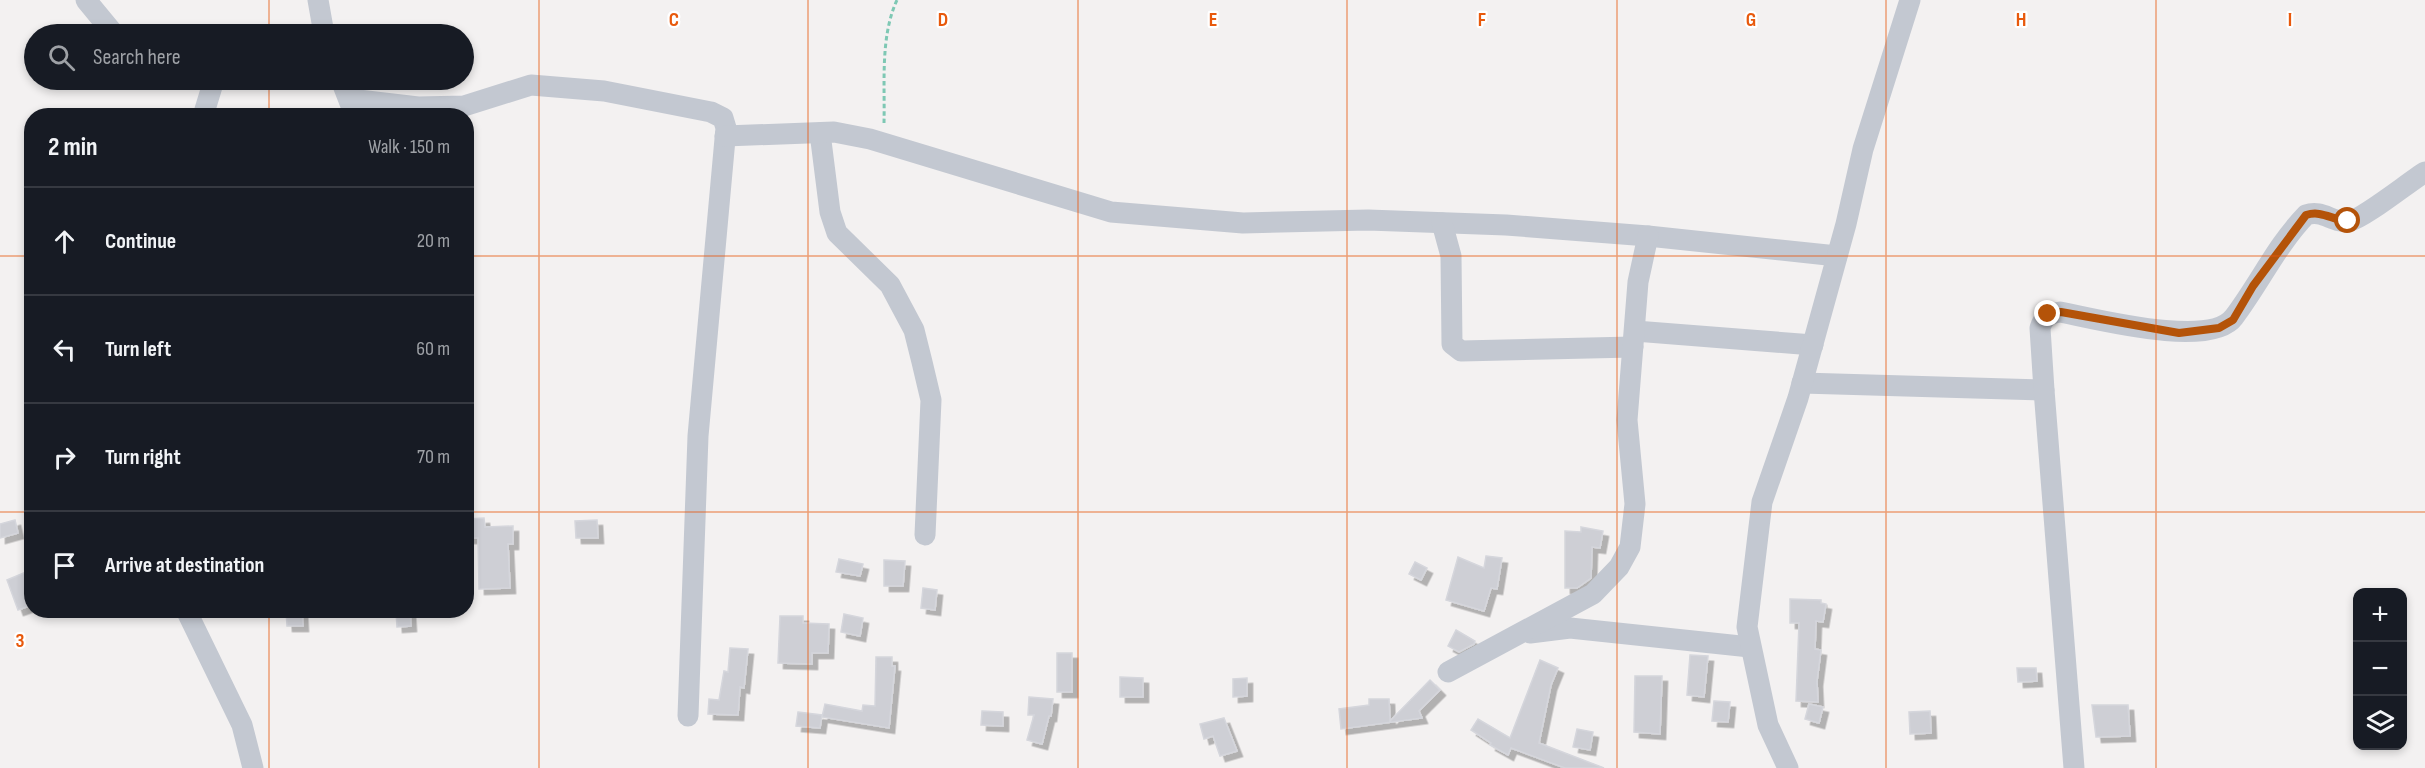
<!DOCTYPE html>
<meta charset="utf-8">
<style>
body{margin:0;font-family:"Sofia Sans Condensed",sans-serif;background:#242831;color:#f1f3f6}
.controls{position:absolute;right:18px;bottom:18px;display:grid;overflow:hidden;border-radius:12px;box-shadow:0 3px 9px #0003}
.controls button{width:54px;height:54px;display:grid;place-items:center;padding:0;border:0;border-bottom:2px solid #363941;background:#171b24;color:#f1f3f6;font:30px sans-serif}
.stop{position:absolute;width:18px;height:18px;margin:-14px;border:4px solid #b45309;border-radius:50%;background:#fff}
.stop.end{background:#b45309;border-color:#fff;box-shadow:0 2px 6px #0008}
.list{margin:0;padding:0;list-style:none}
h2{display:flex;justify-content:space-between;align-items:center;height:78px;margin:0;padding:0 24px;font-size:26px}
h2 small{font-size:20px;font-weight:400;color:#9ea1a6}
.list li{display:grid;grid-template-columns:39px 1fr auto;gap:18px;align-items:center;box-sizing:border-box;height:108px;padding:0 24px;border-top:2px solid #363941}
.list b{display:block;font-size:22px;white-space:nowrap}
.list em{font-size:20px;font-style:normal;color:#9ea1a6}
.icon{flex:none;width:33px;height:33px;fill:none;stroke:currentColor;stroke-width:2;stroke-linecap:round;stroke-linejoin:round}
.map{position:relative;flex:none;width:2425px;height:768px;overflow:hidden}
.search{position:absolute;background:#171b24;box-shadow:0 3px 9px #0003;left:24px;top:24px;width:450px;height:66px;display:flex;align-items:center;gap:15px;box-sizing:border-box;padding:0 21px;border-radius:33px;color:#9ea1a6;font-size:22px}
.panel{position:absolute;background:#171b24;box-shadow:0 3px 9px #0003;left:24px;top:108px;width:450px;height:510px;border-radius:24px}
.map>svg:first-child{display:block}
.building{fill:#cecfd5;stroke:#d5d6dc;stroke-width:1.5;filter:url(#shadow)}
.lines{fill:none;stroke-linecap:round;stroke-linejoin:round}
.path{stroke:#7ec8b4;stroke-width:3;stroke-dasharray:4.5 3;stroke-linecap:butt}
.minor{stroke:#c3c8d1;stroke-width:21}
.route{stroke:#b45309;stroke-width:8}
.grid{fill:none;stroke:#e8590c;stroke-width:1.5;stroke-opacity:0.55}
.grid-label{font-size:20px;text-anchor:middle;font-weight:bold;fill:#e8590c;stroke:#fff;stroke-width:4.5;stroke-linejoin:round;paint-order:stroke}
</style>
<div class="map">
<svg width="2425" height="768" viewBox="0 0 2425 768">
<defs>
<filter id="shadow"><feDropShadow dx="5.5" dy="5.5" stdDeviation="0" flood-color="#0004"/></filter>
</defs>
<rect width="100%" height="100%" fill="#f3f1f1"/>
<g class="building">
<path d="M 484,518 L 485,527 L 513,526 L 513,544 L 508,544 L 510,588 L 479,589 L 478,538 L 467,538 L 467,519 Z"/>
<path d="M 15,520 L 18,533 L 0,538 L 0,524 Z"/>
<path d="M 597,520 L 598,538 L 576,538 L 575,521 Z"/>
<path d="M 1581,527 L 1603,531 L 1600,548 L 1592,547 L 1591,578 L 1577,588 L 1565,588 L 1565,531 L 1581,532 Z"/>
<path d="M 1486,556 L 1502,558 L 1497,589 L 1491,588 L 1484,611 L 1446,600 L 1458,557 L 1484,568 Z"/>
<path d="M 839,559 L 863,564 L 860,576 L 836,572 Z"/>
<path d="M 884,560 L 905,561 L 903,586 L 884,586 Z"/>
<path d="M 1415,562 L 1427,568 L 1421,580 L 1409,574 Z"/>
<path d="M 26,572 L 32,587 L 32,605 L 18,610 L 7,580 Z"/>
<path d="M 923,588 L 937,590 L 935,610 L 921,608 Z"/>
<path d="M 1790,599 L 1821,600 L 1821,603 L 1826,604 L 1823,622 L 1816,621 L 1815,649 L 1821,650 L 1817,681 L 1818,702 L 1796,701 L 1799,623 L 1790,623 Z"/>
<path d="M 286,610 L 302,610 L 303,626 L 287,626 Z"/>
<path d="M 410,611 L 411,626 L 397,627 L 396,612 Z"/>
<path d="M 844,614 L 863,618 L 860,636 L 841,632 Z"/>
<path d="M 780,616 L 803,616 L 803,623 L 829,624 L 828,653 L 812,653 L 812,664 L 778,663 Z"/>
<path d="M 1456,630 L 1475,641 L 1474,644 L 1459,652 L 1448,646 Z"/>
<path d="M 730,648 L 748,649 L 744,688 L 740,687 L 738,715 L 708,714 L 709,699 L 719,700 L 724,671 L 728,672 Z"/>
<rect x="1057" y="653" width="15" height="39"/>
<path d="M 1690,655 L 1708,656 L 1704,697 L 1687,695 Z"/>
<path d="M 876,657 L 892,657 L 892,666 L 895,666 L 889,728 L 822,717 L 825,704 L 862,711 L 863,705 L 875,706 Z"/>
<path d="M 1540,660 L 1558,668 L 1551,685 L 1539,743 L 1604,768 L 1565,768 L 1511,748 L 1508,755 L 1490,745 L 1491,743 L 1471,730 L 1478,719 L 1510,738 Z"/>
<path d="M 2017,668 L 2036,668 L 2037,681 L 2018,682 Z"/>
<path d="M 1635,676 L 1662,676 L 1660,734 L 1634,732 Z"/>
<path d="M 1120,677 L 1143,678 L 1143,697 L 1120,697 Z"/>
<path d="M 1247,678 L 1247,696 L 1233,697 L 1233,679 Z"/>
<path d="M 1430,680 L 1440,690 L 1419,711 L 1422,718 L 1341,729 L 1339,709 L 1369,705 L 1369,699 L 1389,699 L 1390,721 Z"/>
<path d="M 1029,697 L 1053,699 L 1051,716 L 1049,716 L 1042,744 L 1027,740 L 1034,715 L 1028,715 Z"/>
<path d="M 1714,701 L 1730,702 L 1728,722 L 1712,721 Z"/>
<path d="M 1809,704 L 1823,707 L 1819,723 L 1805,719 Z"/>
<path d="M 2092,705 L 2128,705 L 2130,736 L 2096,737 Z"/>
<path d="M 982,711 L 1003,712 L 1003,726 L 981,725 Z"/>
<path d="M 1930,711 L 1931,733 L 1910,734 L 1909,712 Z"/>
<path d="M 798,712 L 822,715 L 820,728 L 796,726 Z"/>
<path d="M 1224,718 L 1237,751 L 1220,756 L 1213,736 L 1204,739 L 1200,724 Z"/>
<path d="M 1577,729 L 1593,732 L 1590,750 L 1573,747 Z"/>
</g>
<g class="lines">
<path class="path" d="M 884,123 C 885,83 880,37 897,0"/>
<g class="minor">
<path d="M 86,0 L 114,34"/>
<path d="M 318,0 L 324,34"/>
<path d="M 341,80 L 355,116"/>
<path d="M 350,99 L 418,107 L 464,106 L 531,85 L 604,91 L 711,112 L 723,118 L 726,128 L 698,436 L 688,716"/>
<path d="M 203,116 L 214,80"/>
<path d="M 820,133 L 830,212 L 837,233 L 890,285 L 914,330 L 922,362 L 931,400 L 925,535"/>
<path d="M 725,136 L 834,132 L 870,139 L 1111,212 L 1243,223 L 1368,220 L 1506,225 L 1648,236 L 1837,256"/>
<path d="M 1442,223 L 1451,256 L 1452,344 L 1461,351 L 1633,347"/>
<path d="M 1635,331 L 1813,345"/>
<path d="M 1802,383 L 2044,390"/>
<path d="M 186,610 L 242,725 L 253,768"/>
<path d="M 1530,633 L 1570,628 L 1750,647"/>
<path d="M 1448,672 L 1593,594 L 1619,567 L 1630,547 L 1635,504 L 1627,420 L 1638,282 L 1648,236"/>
<path d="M 1788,768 L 1768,725 L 1747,627 L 1762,502 L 1798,398 L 1846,224 L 1863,149 L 1910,0"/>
<path d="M 2074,768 L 2044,390 L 2040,328 C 2044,316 2049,314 2060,312 C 2096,319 2211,349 2234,317 C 2259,284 2277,245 2306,215 C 2323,209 2333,224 2350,221 C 2364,218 2409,182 2425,172"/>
</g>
</g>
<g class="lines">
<path class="route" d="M 2048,314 L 2061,312 L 2179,333 L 2219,328 L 2233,320 L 2253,286 L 2306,215 C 2322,210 2332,220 2348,221"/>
</g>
<path class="grid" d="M 269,0 L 269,34M 539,0 L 539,768M 808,0 L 808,768M 1078,0 L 1078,768M 1347,0 L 1347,768M 1617,0 L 1617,768M 1886,0 L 1886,768M 2156,0 L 2156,768M 269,80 L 269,116M 0,256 L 32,256M 466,256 L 2425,256M 0,512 L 32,512M 466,512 L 2425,512M 269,610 L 269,768"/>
<g class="grid-label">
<text x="674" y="26">C</text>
<text x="943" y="26">D</text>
<text x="1213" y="26">E</text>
<text x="1482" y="26">F</text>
<text x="1751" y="26">G</text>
<text x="2021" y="26">H</text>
<text x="2290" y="26">I</text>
<text x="20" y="647">3</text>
</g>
</svg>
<div class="controls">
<button>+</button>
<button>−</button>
<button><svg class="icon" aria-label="layers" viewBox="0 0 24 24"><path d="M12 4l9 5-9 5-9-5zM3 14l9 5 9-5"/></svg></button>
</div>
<div class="stop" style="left:2348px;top:221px"></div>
<div class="stop end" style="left:2048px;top:314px"></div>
<div class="search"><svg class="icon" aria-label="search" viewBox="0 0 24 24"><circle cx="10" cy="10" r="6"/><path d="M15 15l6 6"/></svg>Search here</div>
<section class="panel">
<h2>2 min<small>Walk · 150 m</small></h2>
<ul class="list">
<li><svg class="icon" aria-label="ahead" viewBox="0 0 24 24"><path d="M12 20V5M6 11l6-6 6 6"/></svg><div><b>Continue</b></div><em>20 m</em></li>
<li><svg class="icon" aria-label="left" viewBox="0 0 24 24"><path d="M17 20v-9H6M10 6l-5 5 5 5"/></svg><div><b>Turn left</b></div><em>60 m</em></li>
<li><svg class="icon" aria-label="right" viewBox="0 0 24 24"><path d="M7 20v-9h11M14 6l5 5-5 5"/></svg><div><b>Turn right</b></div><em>70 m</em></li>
<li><svg class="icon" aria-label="arrive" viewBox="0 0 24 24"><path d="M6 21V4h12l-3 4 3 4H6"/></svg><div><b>Arrive at destination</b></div></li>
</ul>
</section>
</div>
